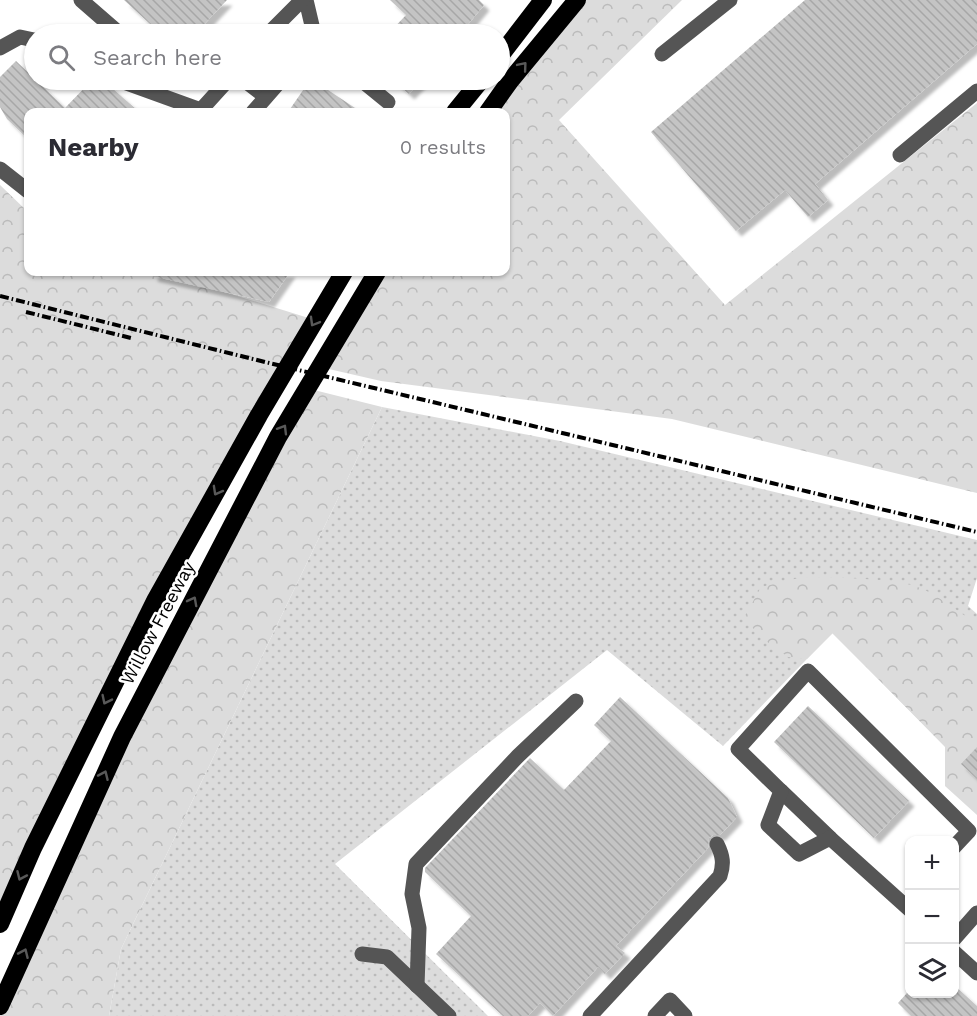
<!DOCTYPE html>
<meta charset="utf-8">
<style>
body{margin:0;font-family:"Work Sans",sans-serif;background:#f7f7f7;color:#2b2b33}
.controls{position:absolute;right:18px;bottom:18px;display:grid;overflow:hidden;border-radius:12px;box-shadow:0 2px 4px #0004}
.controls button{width:54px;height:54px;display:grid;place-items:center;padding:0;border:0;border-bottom:2px solid #e1e1e2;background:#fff;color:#2b2b33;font:30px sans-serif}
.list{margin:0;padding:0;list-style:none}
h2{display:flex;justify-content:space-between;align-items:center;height:78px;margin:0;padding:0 24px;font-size:26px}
h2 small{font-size:20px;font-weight:400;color:#7c7c81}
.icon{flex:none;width:33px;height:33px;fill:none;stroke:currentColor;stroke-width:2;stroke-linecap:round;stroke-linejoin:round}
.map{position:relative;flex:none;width:977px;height:1016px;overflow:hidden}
.search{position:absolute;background:#fff;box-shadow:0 2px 4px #0004;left:24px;top:24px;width:486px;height:66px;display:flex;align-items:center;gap:15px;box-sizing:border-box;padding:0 21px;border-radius:33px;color:#7c7c81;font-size:22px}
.panel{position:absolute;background:#fff;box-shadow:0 2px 4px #0004;left:24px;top:108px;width:486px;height:168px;border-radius:12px}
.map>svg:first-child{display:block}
.grass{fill:url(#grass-dots)}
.forest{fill:url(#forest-crowns)}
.building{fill:url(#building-back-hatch);filter:url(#shadow)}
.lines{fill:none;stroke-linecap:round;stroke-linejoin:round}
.minor{stroke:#555;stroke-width:15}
.highway{stroke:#000;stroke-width:18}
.rail{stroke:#000;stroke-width:4;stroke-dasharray:9 3 1.5 3;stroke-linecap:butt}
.oneway{stroke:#595959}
.labels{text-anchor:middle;stroke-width:5;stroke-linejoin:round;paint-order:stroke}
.street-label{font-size:18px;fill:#000;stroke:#fff}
</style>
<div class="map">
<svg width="977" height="1016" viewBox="0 0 977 1016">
<defs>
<pattern id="grass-dots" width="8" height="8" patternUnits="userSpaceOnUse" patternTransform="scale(1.5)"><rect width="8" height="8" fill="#dcdcdc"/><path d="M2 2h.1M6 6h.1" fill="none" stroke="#bbb" stroke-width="1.8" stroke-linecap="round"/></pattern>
<pattern id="forest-crowns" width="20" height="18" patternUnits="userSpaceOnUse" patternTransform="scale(1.5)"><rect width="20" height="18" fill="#dcdcdc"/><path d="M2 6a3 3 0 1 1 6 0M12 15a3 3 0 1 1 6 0" fill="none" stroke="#bbb"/></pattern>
<pattern id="building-back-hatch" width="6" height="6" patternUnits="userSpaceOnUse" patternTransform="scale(1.5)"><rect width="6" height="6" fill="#c4c4c4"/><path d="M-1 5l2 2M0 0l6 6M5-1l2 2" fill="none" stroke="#a7a7a7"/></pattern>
<filter id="shadow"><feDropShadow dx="5.5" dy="5.5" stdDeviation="1.5" flood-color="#0004"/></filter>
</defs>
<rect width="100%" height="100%" fill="#fff"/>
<path class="grass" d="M 382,407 L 560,441 L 977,540 L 977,578 L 968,606 L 977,614 L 977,717 L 946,747 L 832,633 L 723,746 L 607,650 L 335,864 L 488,1016 L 109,1016 L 121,949 Z"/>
<g class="forest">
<path d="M 577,0 L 682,0 L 559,120 L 725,305 L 977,103 L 977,493 L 672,419 L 381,381 L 320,367 L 377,272 L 506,272 L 506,112 L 488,112 Z"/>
<path d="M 0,185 L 28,212 L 28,272 L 160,272 L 315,320 L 259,415 L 0,924 Z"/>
<path d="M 310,389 L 382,407 L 121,949 L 109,1016 L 0,1016 L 0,1006 L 122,737 Z"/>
<path d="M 803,577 C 834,578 896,577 923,589 C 942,598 960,613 977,624 L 977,815 L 945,786 L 945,747 L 833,633 L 807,659 L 788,657 L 762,638 L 744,618 L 761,587 Z"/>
</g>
<g class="building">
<path d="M 124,0 L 227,0 L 195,34 L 161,34 Z"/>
<path d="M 390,0 L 479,0 L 484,5 L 460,34 L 388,34 L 406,15 Z"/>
<path d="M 805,0 L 977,0 L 977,44 L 815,184 L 828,200 L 808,217 L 785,190 L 736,231 L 651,132 Z"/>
<path d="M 16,61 L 65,108 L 92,80 L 103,80 L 139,112 L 28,112 L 28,139 L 7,119 L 0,107 L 0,77 Z"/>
<path d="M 310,80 L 313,80 L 361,112 L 288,112 Z"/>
<path d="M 393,80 L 423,80 L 409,94 Z"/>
<path d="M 153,272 L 290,272 L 269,302 L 152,276 Z"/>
<path d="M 620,697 L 728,798 L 737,817 L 720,835 L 713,835 L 709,838 L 708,848 L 616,946 L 625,953 L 605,974 L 598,967 L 553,1016 L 540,1003 L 528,1016 L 503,1016 L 436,954 L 471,916 L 425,872 L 425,868 L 530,758 L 564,790 L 611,741 L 594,725 Z"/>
<path d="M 808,706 L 909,801 L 874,838 L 774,742 Z"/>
<path d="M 977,747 L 977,779 L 961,764 Z"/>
<path d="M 954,985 L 977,1006 L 977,1016 L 911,1016 L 898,1003 L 907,993 L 954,993 Z"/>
</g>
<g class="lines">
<g class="minor">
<path d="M 81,0 L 120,34"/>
<path d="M 306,0 L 314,34"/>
<path d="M 268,34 L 302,0"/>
<path d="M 0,48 L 20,37 L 34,40"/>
<path d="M 662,54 L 730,0"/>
<path d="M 118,80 L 201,110"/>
<path d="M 244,80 L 266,97"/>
<path d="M 361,80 L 388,102"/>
<path d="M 199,112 L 228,80"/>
<path d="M 253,112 L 281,80"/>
<path d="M 900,155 L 977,91"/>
<path d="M 0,169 L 28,191"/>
<path d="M 781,791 L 830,838"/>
<path d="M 910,910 L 830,838 L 799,854 L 768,825 L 781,791 L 738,749 L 808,671 L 969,831 L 954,847"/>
<path d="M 954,939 L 977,913"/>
<path d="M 954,952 L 977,973"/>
<path d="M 362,954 L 387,957 L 449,1016"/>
<path d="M 417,986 L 419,928 L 412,894 L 416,864 L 518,756 L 576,701"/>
<path d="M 590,1016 L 720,876 C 724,864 723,856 717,844"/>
<path d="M 655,1016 L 670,1000 L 685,1016"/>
</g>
<g class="highway">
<path d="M 500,56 L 543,0"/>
<path d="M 455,112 L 481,80"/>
<path d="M 488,112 L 510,81 L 577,0"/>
<path d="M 0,924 L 33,848 L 155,601 L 259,415 L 344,272"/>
<path d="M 0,1006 L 122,737 L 278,437 L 377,272"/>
</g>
<g class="rail">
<path d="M 0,296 L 265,362 L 977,532"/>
<path d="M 26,312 L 131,338"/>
</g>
</g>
<defs><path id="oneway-chevron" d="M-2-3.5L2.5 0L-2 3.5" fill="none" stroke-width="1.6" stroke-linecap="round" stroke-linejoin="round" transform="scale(1.5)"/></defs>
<g class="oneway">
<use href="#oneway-chevron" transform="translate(523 66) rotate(-50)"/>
<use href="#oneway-chevron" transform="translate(314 322) rotate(120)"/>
<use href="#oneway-chevron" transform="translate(283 429) rotate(-59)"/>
<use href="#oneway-chevron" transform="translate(217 491) rotate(119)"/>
<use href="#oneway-chevron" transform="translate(193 601) rotate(-62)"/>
<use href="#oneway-chevron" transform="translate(106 700) rotate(116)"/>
<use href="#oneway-chevron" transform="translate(104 775) rotate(-66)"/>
<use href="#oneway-chevron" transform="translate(21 876) rotate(114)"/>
<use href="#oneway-chevron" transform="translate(24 953) rotate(-66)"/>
</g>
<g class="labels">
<g class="street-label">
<text transform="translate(158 623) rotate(-62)" y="6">Willow Freeway</text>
</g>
</g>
</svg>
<div class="controls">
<button>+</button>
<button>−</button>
<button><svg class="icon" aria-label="layers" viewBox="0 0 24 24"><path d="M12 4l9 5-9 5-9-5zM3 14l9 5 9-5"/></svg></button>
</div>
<div class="search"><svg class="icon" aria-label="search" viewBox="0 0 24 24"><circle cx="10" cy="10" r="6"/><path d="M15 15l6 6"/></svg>Search here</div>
<section class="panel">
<h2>Nearby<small>0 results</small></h2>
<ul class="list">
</ul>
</section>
</div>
